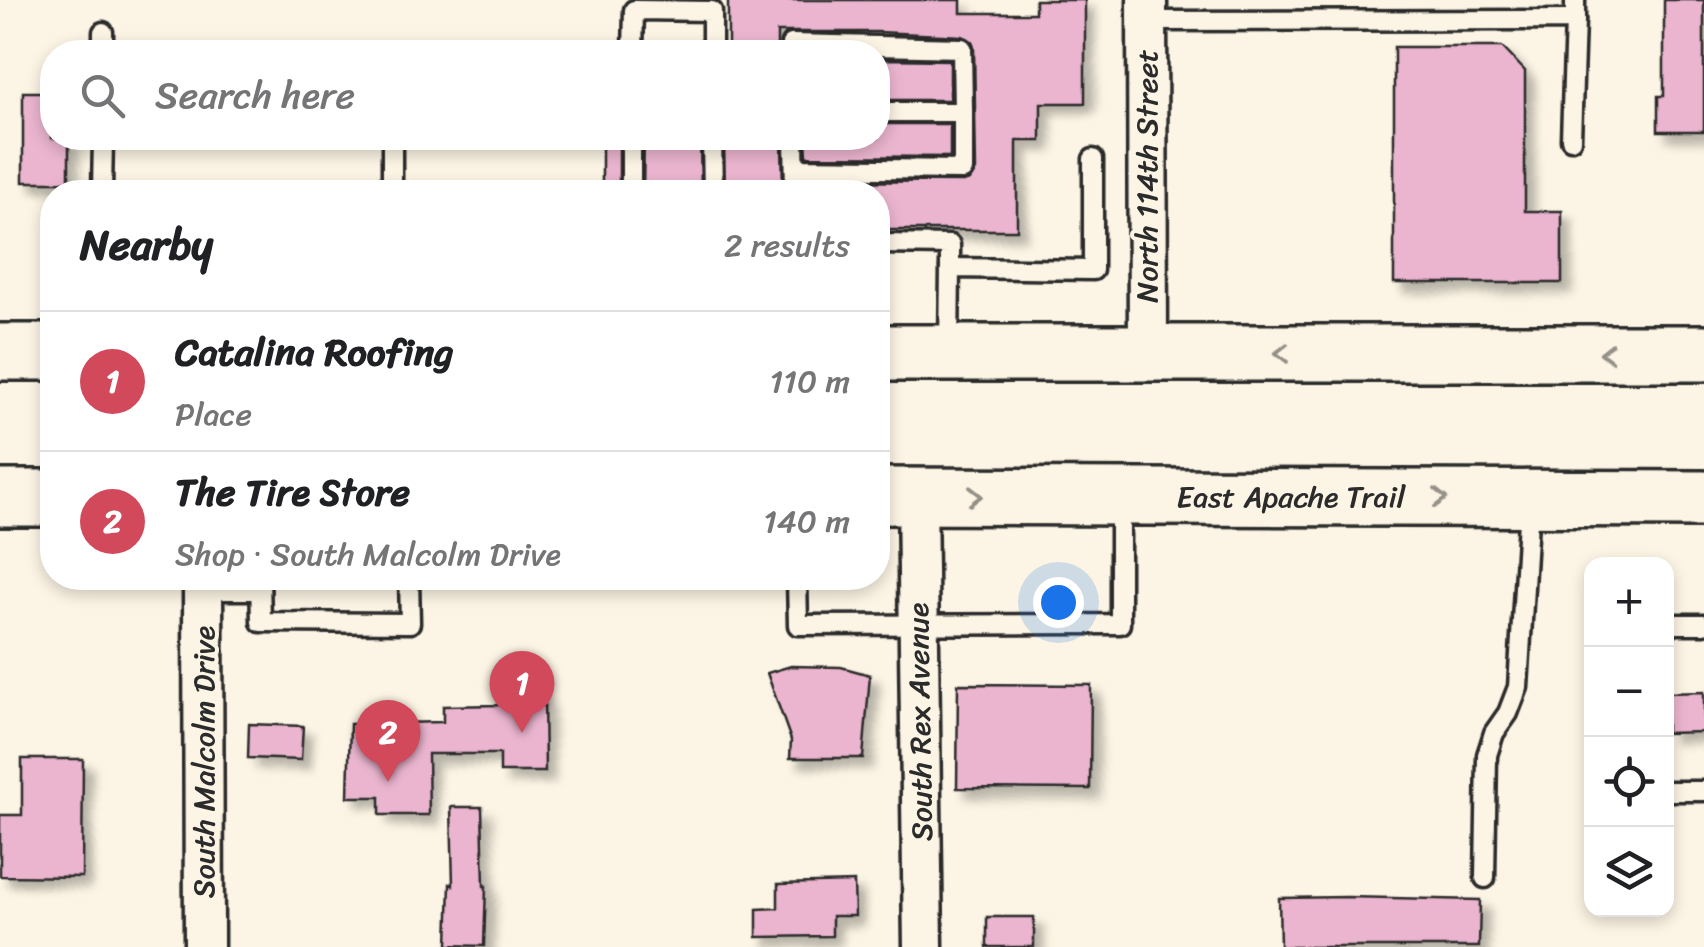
<!DOCTYPE html>
<meta charset="utf-8">
<style>
body{margin:0;font-family:Sriracha,sans-serif;background:#f6f6f6;color:#202124}
.controls{position:absolute;right:30px;bottom:30px;display:grid;overflow:hidden;border-radius:20px;box-shadow:0 5px 15px #0003}
.controls button{width:90px;height:90px;display:grid;place-items:center;padding:0;border:0;border-bottom:2px solid #e0e0e0;background:#fff;color:#202124;font:50px sans-serif}
.you{position:absolute;left:1058px;top:602px;width:35px;height:35px;margin:-25px;border:8px solid #fff;border-radius:50%;background:#1a73e8;box-shadow:0 0 0 15px #1a73e833}
.badge{display:grid;place-items:center;width:65px;height:65px;border-radius:50%;background:#d1495b;color:#fff;font-size:32px;font-weight:700}
.pin{position:absolute;translate:-50% -82px;filter:drop-shadow(0 2px 5px #0008)}
.pin::after{content:'';position:absolute;top:52px;width:35px;height:30px;background:inherit;clip-path:polygon(0 0,100% 0,50% 100%)}
.list{margin:0;padding:0;list-style:none}
h2{display:flex;justify-content:space-between;align-items:center;height:130px;margin:0;padding:0 40px;font-size:42px}
h2 small{font-size:32px;font-weight:400;color:#757577}
.list li{display:grid;grid-template-columns:65px 1fr auto;gap:30px;align-items:center;box-sizing:border-box;height:140px;padding:0 40px;border-top:2px solid #e0e0e0}
.list b{display:block;font-size:38px;white-space:nowrap}
.list p{margin:0;font-size:32px;white-space:nowrap;color:#757577}
.list em{font-size:32px;font-style:normal;color:#757577}
.icon{flex:none;width:55px;height:55px;fill:none;stroke:currentColor;stroke-width:2;stroke-linecap:round;stroke-linejoin:round}
.map{position:relative;flex:none;width:1704px;height:947px;overflow:hidden}
.search{position:absolute;background:#fff;box-shadow:0 5px 15px #0003;left:40px;top:40px;width:850px;height:110px;display:flex;align-items:center;gap:25px;box-sizing:border-box;padding:0 35px;border-radius:40px;color:#757577;font-size:38px}
.panel{position:absolute;background:#fff;box-shadow:0 5px 15px #0003;left:40px;top:180px;width:850px;height:410px;border-radius:40px}
.map>svg:first-child{display:block}
.building{fill:#ebb5cf;stroke:#2b2b2b;stroke-width:2.5;filter:url(#shadow)}
.lines{fill:none;stroke-linecap:round;stroke-linejoin:round}
.lane-casing{stroke:#2b2b2b;stroke-width:25}
.street-casing{stroke:#2b2b2b;stroke-width:45}
.primary-casing{stroke:#2b2b2b;stroke-width:62}
.lane{stroke:#fcf5e5;stroke-width:18}
.street{stroke:#fcf5e5;stroke-width:38}
.primary{stroke:#fcf5e5;stroke-width:55}
.oneway{stroke:#949088}
.labels{text-anchor:middle;stroke-width:8;stroke-linejoin:round;paint-order:stroke}
.street-label{font-size:30px;fill:#2b2b2b;stroke:#fcf5e5}
</style>
<div class="map">
<svg width="1704" height="947" viewBox="0 0 1704 947">
<defs>
<filter id="shadow"><feDropShadow dx="9" dy="9" stdDeviation="5" flood-color="#0004"/></filter>
</defs>
<rect width="100%" height="100%" fill="#fcf5e5"/>
<filter id="ink" filterUnits="userSpaceOnUse"><feTurbulence type="fractalNoise" baseFrequency=".01" numOctaves="2"/><feDisplacementMap in="SourceGraphic" scale="20" xChannelSelector="R" yChannelSelector="G"/><feConvolveMatrix kernelMatrix="1 2 1 2 8 2 1 2 1" color-interpolation-filters="sRGB"/></filter>
<g filter="url(#ink)">
<g class="building">
<path d="M 728,0 L 961,0 L 961,13 L 1035,13 L 1035,0 L 1085,0 L 1085,103 L 1041,103 L 1041,141 L 1017,141 L 1017,230 L 878,230 L 878,192 L 807,192 L 807,181 L 963,182 L 970,180 L 976,170 L 974,48 L 972,41 L 962,36 L 878,32 L 777,32 L 777,52 L 728,52 Z"/>
<path d="M 1664,0 L 1704,0 L 1704,131 L 1658,131 L 1658,96 L 1664,96 Z"/>
<path d="M 1394,47 L 1502,47 L 1525,71 L 1525,211 L 1562,211 L 1562,283 L 1394,283 Z"/>
<path d="M 878,59 L 950,60 L 950,100 L 878,100 Z"/>
<path d="M 23,92 L 52,92 L 52,138 L 69,138 L 69,182 L 23,182 Z"/>
<path d="M 878,124 L 950,124 L 950,157 L 807,156 L 806,138 L 878,138 Z"/>
<rect x="602" y="138" width="17" height="54"/>
<path d="M 644,138 L 700,138 L 701,192 L 643,192 Z"/>
<path d="M 724,138 L 782,138 L 783,192 L 725,192 Z"/>
<path d="M 791,666 L 841,667 L 870,675 L 863,758 L 790,758 L 791,740 L 767,673 Z"/>
<path d="M 958,684 L 1091,685 L 1090,789 L 957,788 Z"/>
<path d="M 1704,692 L 1704,732 L 1666,733 L 1666,693 Z"/>
<path d="M 544,694 L 545,772 L 500,772 L 500,754 L 428,754 L 429,815 L 380,815 L 380,797 L 348,797 L 350,724 L 443,722 L 443,706 L 500,705 L 500,695 Z"/>
<path d="M 249,724 L 303,726 L 301,760 L 248,758 Z"/>
<path d="M 22,759 L 83,759 L 82,877 L 0,876 L 0,815 L 22,815 Z"/>
<path d="M 451,807 L 482,807 L 484,886 L 486,886 L 484,946 L 448,945 L 450,884 L 453,885 Z"/>
<path d="M 854,882 L 855,916 L 832,916 L 832,936 L 757,937 L 757,909 L 778,908 L 778,884 Z"/>
<path d="M 1347,897 L 1480,900 L 1479,947 L 1280,947 L 1279,898 Z"/>
<rect x="987" y="917" width="47" height="30"/>
</g>
<g class="lines">
<defs>
<g id="lane">
<path d="M 1575,0 L 1575,20"/>
<path d="M 1147,21 L 1575,20 L 1571,139"/>
<path d="M 103,52 L 103,32"/>
<path d="M 633,52 L 634,10 L 712,11 L 712,52"/>
<path d="M 791,52 L 791,44 L 962,48 L 963,112 L 878,112"/>
<path d="M 712,138 L 713,192"/>
<path d="M 794,138 L 795,192"/>
<path d="M 795,168 L 963,170 L 963,112"/>
<path d="M 102,192 L 103,138"/>
<path d="M 392,192 L 392,145"/>
<path d="M 631,192 L 631,138"/>
<path d="M 878,244 L 950,245 L 950,268"/>
<path d="M 949,347 L 950,268 L 1093,270 L 1093,159"/>
<path d="M 260,578 L 261,622 L 410,623 L 409,578"/>
<path d="M 797,578 L 798,625 L 1120,624 L 1120,502"/>
<path d="M 204,590 L 260,590"/>
<path d="M 1666,624 L 1704,624"/>
<path d="M 1666,791 L 1704,791"/>
<path d="M 1485,878 L 1487,755 L 1494,733 L 1508,713 L 1518,687 L 1529,504"/>
</g>
<g id="street">
<path d="M 1147,0 L 1148,353"/>
<path d="M 917,496 L 923,947"/>
<path d="M 203,578 L 204,947"/>
</g>
<g id="primary">
<path d="M 0,352 L 52,352"/>
<path d="M 878,353 L 1704,353"/>
<path d="M 878,496 L 1704,499"/>
<path d="M 0,498 L 52,498"/>
</g>
</defs>
<use href="#lane" class="lane-casing"/>
<use href="#street" class="street-casing"/>
<use href="#primary" class="primary-casing"/>
<use href="#lane" class="lane"/>
<use href="#street" class="street"/>
<use href="#primary" class="primary"/>
</g>
<defs><path id="oneway-chevron" d="M-2-3.5L2.5 0L-2 3.5" fill="none" stroke-width="1.6" stroke-linecap="round" stroke-linejoin="round" transform="scale(2.5)"/></defs>
<g class="oneway">
<use href="#oneway-chevron" transform="translate(1282 353) rotate(180)"/>
<use href="#oneway-chevron" transform="translate(1607 353) rotate(180)"/>
<use href="#oneway-chevron" transform="translate(975 496)"/>
<use href="#oneway-chevron" transform="translate(1440 498)"/>
</g>
</g>
<g class="labels">
<g class="street-label">
<text transform="translate(1147 176) rotate(-90)" y="10">North 114th Street</text>
<text x="1291" y="507">East Apache Trail</text>
<text transform="translate(920 722) rotate(-91)" y="10">South Rex Avenue</text>
<text transform="translate(204 762) rotate(-90)" y="10">South Malcolm Drive</text>
</g>
</g>
</svg>
<div class="controls">
<button>+</button>
<button>−</button>
<button><svg class="icon" aria-label="locate" viewBox="0 0 24 24"><circle cx="12" cy="12" r="6"/><path d="M12 2v4M12 18v4M2 12h4M18 12h4"/></svg></button>
<button><svg class="icon" aria-label="layers" viewBox="0 0 24 24"><path d="M12 4l9 5-9 5-9-5zM3 14l9 5 9-5"/></svg></button>
</div>
<div class="you"></div>
<div class="pin badge" style="left:522px;top:733px">1</div>
<div class="pin badge" style="left:388px;top:782px">2</div>
<div class="search"><svg class="icon" aria-label="search" viewBox="0 0 24 24"><circle cx="10" cy="10" r="6"/><path d="M15 15l6 6"/></svg>Search here</div>
<section class="panel">
<h2>Nearby<small>2 results</small></h2>
<ul class="list">
<li><span class="badge">1</span><div><b>Catalina Roofing</b><p>Place</p></div><em>110 m</em></li>
<li><span class="badge">2</span><div><b>The Tire Store</b><p>Shop · South Malcolm Drive</p></div><em>140 m</em></li>
</ul>
</section>
</div>
